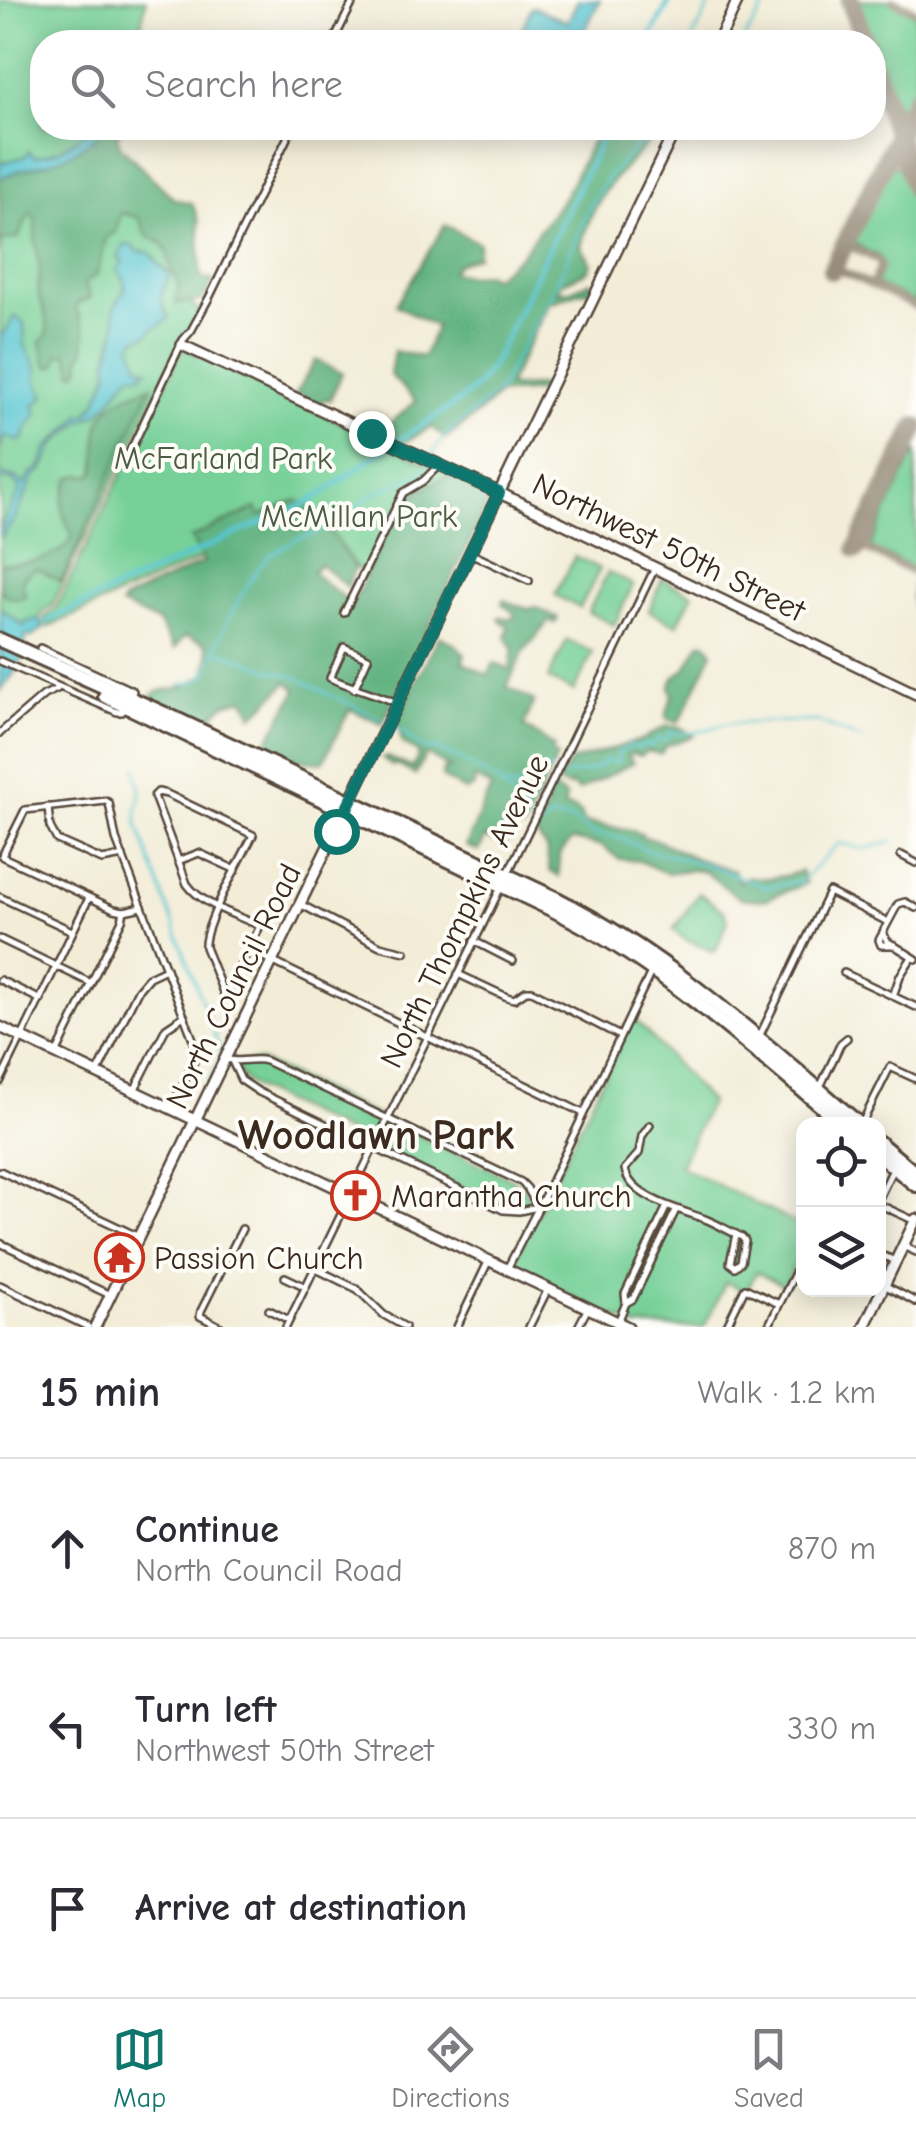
<!DOCTYPE html>
<meta charset="utf-8">
<style>
body{margin:0;font-family:"Comic Neue",sans-serif;background:#f2f2f3;color:#2b2b33}
.controls{position:absolute;right:30px;bottom:30px;display:grid;overflow:hidden;border-radius:20px;box-shadow:0 5px 25px #0003}
.controls button{width:90px;height:90px;display:grid;place-items:center;padding:0;border:0;border-bottom:2px solid #e1e1e2;background:#fff;color:#2b2b33;font:50px sans-serif}
.stop{position:absolute;width:30px;height:30px;margin:-22px;border:8px solid #0f766e;border-radius:50%;background:#fff}
.stop.end{background:#0f766e;border-color:#fff;box-shadow:0 2px 10px #0008}
.list{margin:0;padding:0;list-style:none}
h2{display:flex;justify-content:space-between;align-items:center;height:130px;margin:0;padding:0 40px;font-size:42px}
h2 small{font-size:32px;font-weight:400;color:#7c7c81}
.list li{display:grid;grid-template-columns:65px 1fr auto;gap:30px;align-items:center;box-sizing:border-box;height:180px;padding:0 40px;border-top:2px solid #e1e1e2}
.list b{display:block;font-size:38px;white-space:nowrap}
.list p{margin:0;font-size:32px;white-space:nowrap;color:#7c7c81}
.list em{font-size:32px;font-style:normal;color:#7c7c81}
.icon{flex:none;width:55px;height:55px;fill:none;stroke:currentColor;stroke-width:2;stroke-linecap:round;stroke-linejoin:round}
.map{position:relative;flex:none;width:916px;height:1327px;overflow:hidden}
.search{position:absolute;background:#fff;box-shadow:0 5px 25px #0003;left:30px;right:30px;top:30px;height:110px;display:flex;align-items:center;gap:25px;box-sizing:border-box;padding:0 35px;border-radius:40px;color:#7c7c81;font-size:38px}
.sheet{height:670px;background:#fff}
nav{display:flex;justify-content:space-around;align-items:center;box-sizing:border-box;height:140px;border-top:2px solid #e1e1e2;background:#fff;font-size:28px;color:#7c7c81}
nav a{display:grid;justify-items:center;gap:5px}
nav .on{color:#0f766e}
.map>svg:first-child{display:block}
.green{fill:#76d097;stroke:#587d5a;stroke-width:2.5}
.forest{fill:#60b280;stroke:#4e6e4f;stroke-width:2.5}
.water{fill:#59c6d1;stroke:#4a7878;stroke-width:2.5}
.lines{fill:none;stroke-linecap:round;stroke-linejoin:round}
.stream{stroke:#59c6d1;stroke-width:2.5}
.canal{stroke:#59c6d1;stroke-width:5}
.taxiway{stroke:#978c7b;stroke-width:8}
.runway{stroke:#978c7b;stroke-width:20}
.street-casing{stroke:#57473a;stroke-width:10}
.secondary-casing{stroke:#57473a;stroke-width:14}
.highway-casing{stroke:#57473a;stroke-width:18}
.street{stroke:#fff;stroke-width:5}
.secondary{stroke:#fff;stroke-width:9}
.highway{stroke:#fff;stroke-width:12}
.route{stroke:#0f766e;stroke-width:12}
.labels{text-anchor:middle;stroke-width:8;stroke-linejoin:round;paint-order:stroke}
.park-label{font-size:32px;fill:#4d5c42;stroke:#fdfcf7}
.street-label{font-size:32px;fill:#3b2a1e;stroke:#fdfcf7}
.poi-label{font-size:32px;fill:#3b2a1e;stroke:#fdfcf7;text-anchor:start}
.district-label{font-size:42px;font-weight:bold;fill:#3b2a1e;stroke:#fdfcf7}
</style>
<div class="map">
<svg width="916" height="1327" viewBox="0 0 916 1327">
<rect width="100%" height="100%" fill="#fdfcf7"/>
<filter id="ink" filterUnits="userSpaceOnUse"><feTurbulence type="fractalNoise" baseFrequency=".01" numOctaves="2"/><feDisplacementMap in="SourceGraphic" scale="20" xChannelSelector="R" yChannelSelector="G"/><feConvolveMatrix kernelMatrix="1 2 1 2 8 2 1 2 1" color-interpolation-filters="sRGB"/></filter>
<filter id="wash" filterUnits="userSpaceOnUse"><feTurbulence type="fractalNoise" baseFrequency=".0048" numOctaves="4" result="noise"/><feDisplacementMap in="SourceGraphic" scale="40" xChannelSelector="R" yChannelSelector="G"/><feGaussianBlur stdDeviation="2.25" result="paint"/><feColorMatrix in="noise" values="0 0 0 0 0 0 0 0 0 0 0 0 0 0 0 0 0 1.4 0 .05"/><feComposite in="paint" operator="in"/></filter>
<g filter="url(#wash)">
<rect width="100%" height="100%" fill="#f3edd8"/>
<g class="green">
<path d="M 0,0 L 146,0 L 138,42 L 42,42 L 42,128 L 113,128 L 110,134 L 194,286 L 192,306 L 201,310 L 189,331 L 183,338 L 52,606 L 43,612 L 39,619 L 27,622 L 25,626 L 0,608 Z"/>
<path d="M 857,0 L 886,0 L 916,15 L 916,85 L 904,106 L 893,105 L 874,49 L 874,42 L 871,42 Z"/>
<path d="M 893,166 L 901,168 L 916,212 L 916,303 L 876,284 C 893,248 873,260 853,241 L 887,168 Z"/>
<path d="M 183,348 L 450,474 L 402,501 L 364,577 L 312,509 L 48,627 L 44,618 L 56,608 Z"/>
<path d="M 916,450 L 916,569 L 915,569 L 873,549 L 871,544 Z"/>
<path d="M 575,556 L 600,569 L 580,608 L 555,595 Z"/>
<path d="M 608,572 L 633,585 L 614,625 L 588,612 Z"/>
<path d="M 662,579 L 693,594 L 677,625 L 649,611 Z"/>
<path d="M 567,640 L 593,652 L 574,691 L 548,679 Z"/>
<path d="M 699,893 L 725,912 L 728,921 L 715,952 L 686,940 L 673,930 Z"/>
<path d="M 633,1017 L 710,1102 L 680,1166 L 803,1227 L 803,1248 L 785,1286 L 756,1272 L 746,1292 L 726,1282 L 704,1327 L 637,1327 L 511,1267 Z"/>
<path d="M 260,1061 L 516,1181 L 524,1188 L 532,1203 L 516,1209 L 497,1205 L 257,1089 C 248,1082 235,1076 236,1063 Z"/>
</g>
<g class="forest">
<path d="M 105,128 L 122,128 L 117,136 L 120,146 L 174,199 L 192,203 L 199,221 L 201,277 L 214,281 L 202,300 L 176,304 L 179,283 L 172,271 L 167,251 L 162,243 L 147,236 L 139,218 L 123,213 L 120,216 L 116,233 L 107,236 L 97,274 L 85,283 L 90,298 L 78,303 L 76,308 L 85,330 L 84,353 L 80,357 L 81,367 L 76,373 L 72,372 L 72,366 L 67,353 L 59,355 L 56,365 L 49,367 L 44,359 L 41,342 L 47,334 L 47,320 L 38,291 L 40,272 L 35,236 L 35,217 L 30,213 L 18,238 L 2,240 L 0,253 L 0,179 C 16,170 31,168 48,163 C 70,155 88,144 105,128 Z"/>
<path d="M 598,128 L 619,128 L 633,135 L 642,128 L 663,128 C 626,168 595,189 581,246 L 591,263 L 588,271 L 563,282 L 557,291 L 568,291 L 590,282 L 594,285 L 591,292 C 580,289 561,300 549,303 L 508,385 C 520,390 531,384 543,386 L 542,391 L 499,394 L 487,406 L 446,439 L 431,427 L 404,443 L 392,436 L 387,426 L 416,401 L 390,375 L 394,351 L 423,357 L 436,327 L 396,305 L 445,225 L 479,243 L 477,256 L 457,264 L 451,272 L 470,276 L 485,273 L 494,277 L 520,256 L 565,195 Z"/>
<path d="M 316,360 L 342,373 L 330,400 L 325,399 L 319,404 L 296,393 Z"/>
<path d="M 152,386 L 61,582 L 36,568 L 24,577 L 22,586 L 26,595 L 19,599 L 8,596 L 0,590 L 0,564 C 26,564 62,560 73,535 C 59,513 60,502 70,478 L 79,475 L 90,476 L 95,472 C 98,458 96,444 98,431 C 102,402 129,394 152,386 Z"/>
<path d="M 448,476 L 492,496 L 382,724 L 350,709 L 323,762 L 287,759 L 265,745 L 297,690 L 288,682 L 253,716 L 245,699 L 225,704 L 214,714 L 224,732 L 150,698 C 159,687 168,691 181,687 C 189,685 198,678 205,675 L 209,656 L 206,643 L 185,636 L 174,649 L 158,622 L 121,605 L 124,600 L 204,562 L 191,538 L 256,508 L 260,516 L 297,500 C 324,515 337,543 355,568 L 347,587 L 320,564 L 312,572 L 344,598 L 350,609 L 402,501 Z"/>
<path d="M 503,600 L 528,609 L 535,607 L 558,618 L 555,623 L 549,621 L 523,653 L 507,687 L 534,701 L 524,726 L 554,747 L 552,753 L 557,757 L 523,829 L 514,827 L 504,845 L 485,838 L 479,851 L 466,846 L 491,787 L 474,778 L 474,787 L 465,791 L 442,777 L 443,769 L 450,768 L 426,754 L 415,775 L 396,764 L 392,766 L 383,758 L 388,757 L 413,768 L 419,753 L 402,743 L 397,719 L 439,636 L 456,645 L 465,655 L 462,662 L 488,675 L 494,663 L 510,670 L 513,648 L 506,637 L 509,626 L 499,620 L 500,617 L 512,619 L 514,617 L 514,613 L 502,604 Z"/>
<path d="M 700,643 L 706,643 L 713,652 L 681,719 L 677,722 L 667,719 L 666,715 L 673,693 L 670,688 C 673,678 675,674 685,670 Z"/>
<path d="M 666,726 L 680,727 L 694,736 L 668,745 L 660,754 L 647,751 L 640,756 L 632,753 L 628,756 L 633,763 L 578,791 L 572,785 L 567,787 L 557,782 L 570,762 L 641,740 Z"/>
<path d="M 553,788 L 566,797 L 564,807 L 575,809 L 581,814 L 583,822 L 635,831 L 638,835 L 641,833 L 643,837 L 654,839 L 697,859 L 734,871 L 740,883 L 746,877 C 765,880 783,878 801,871 L 806,883 L 768,899 L 760,900 L 739,898 L 705,872 L 691,870 L 666,873 L 639,861 L 619,859 L 602,846 L 572,840 L 559,855 L 559,877 L 550,871 L 546,849 L 536,834 Z"/>
</g>
<g class="water">
<path d="M 578,0 L 600,0 L 579,42 C 558,43 537,46 520,33 L 531,8 L 535,7 L 567,22 Z"/>
<path d="M 92,128 L 105,128 C 89,145 70,155 48,163 C 31,168 16,169 0,179 L 0,163 L 25,157 L 29,151 L 35,157 L 59,150 Z"/>
<path d="M 124,245 L 133,246 L 137,251 L 151,253 L 159,265 L 170,274 C 162,293 156,299 169,317 C 163,326 154,325 147,335 L 136,338 L 132,346 L 139,366 L 148,369 L 140,375 L 132,374 L 128,377 L 108,404 L 96,415 L 81,421 L 53,446 L 43,469 L 33,478 L 14,520 L 0,539 C 0,522 13,506 20,490 L 13,480 L 0,479 L 0,474 L 16,478 L 24,485 L 32,473 L 40,468 L 48,447 L 76,421 L 80,414 L 87,414 L 97,401 L 109,372 L 108,362 L 116,327 L 114,308 L 125,289 L 123,277 L 117,271 L 123,261 L 118,258 Z"/>
<path d="M 14,316 L 24,323 L 25,346 L 37,367 L 37,382 L 45,396 L 34,405 L 37,414 L 27,427 L 23,439 L 18,441 L 5,436 L 0,450 L 0,335 L 6,331 Z"/>
<path d="M 0,608 L 24,626 L 27,622 L 39,619 L 44,628 L 32,637 L 25,637 C 28,660 12,675 0,692 Z"/>
</g>
<g class="lines">
<g class="stream">
<path d="M 691,42 L 712,0"/>
<path d="M 742,42 L 769,0"/>
<path d="M 431,458 C 444,427 477,414 499,390 L 557,283 L 591,204 L 611,173 L 655,128"/>
<path d="M 219,651 L 272,671 L 291,675 L 382,720"/>
<path d="M 180,685 L 198,681 L 206,673 L 219,639 L 237,603 L 258,568 L 270,555 L 297,539 L 315,534 L 339,522 L 371,495 L 427,470 L 429,466"/>
<path d="M 771,722 L 817,721 L 857,738"/>
<path d="M 727,724 L 768,722"/>
<path d="M 393,725 L 424,749 L 433,749 L 458,758 L 497,781 L 505,791 L 518,799 L 529,822"/>
<path d="M 860,739 L 862,740"/>
<path d="M 136,768 L 141,792 L 137,811 L 137,824 L 222,1055 L 207,1085"/>
<path d="M 564,775 L 587,772 L 602,765 L 604,760 L 615,763 L 618,760 L 619,750 L 626,749 L 629,745 L 637,748 L 644,745 L 654,746 L 656,739 L 666,740 L 670,733 L 693,733 L 723,725"/>
<path d="M 504,786 C 511,787 522,790 528,787 C 541,781 533,768 552,769"/>
<path d="M 534,825 L 540,826 L 551,818 L 573,820 L 593,834 L 619,837 L 649,851 L 706,864 L 767,887 L 802,881 L 839,843 L 863,849 L 892,842"/>
</g>
<g class="canal">
<path d="M 648,42 L 670,0"/>
<path d="M 396,442 L 458,402 L 476,387 L 494,362 L 607,128"/>
<path d="M 45,622 L 244,530 L 296,509 L 319,496 L 389,446"/>
</g>
<g class="taxiway">
<path d="M 893,0 L 916,11"/>
<path d="M 844,243 L 879,261 L 880,268 L 872,285"/>
<path d="M 833,267 L 916,307"/>
<path d="M 864,533 L 862,541 L 864,548 L 916,574"/>
<path d="M 916,585 L 914,597 L 916,608"/>
</g>
<g class="runway">
<path d="M 850,0 L 864,42"/>
<path d="M 874,68 L 916,191"/>
<path d="M 832,270 L 916,97"/>
<path d="M 857,549 L 916,427"/>
</g>
</g>
</g>
<g filter="url(#ink)">
<g class="lines">
<defs>
<g id="street">
<path d="M 333,42 L 354,0"/>
<path d="M 125,462 L 183,340 L 191,331 L 210,296 L 292,128"/>
<path d="M 470,553 L 529,581"/>
<path d="M 344,613 L 403,493 L 423,481 L 439,465"/>
<path d="M 40,648 L 133,691 L 131,696"/>
<path d="M 0,661 L 117,712 L 122,712 L 126,706"/>
<path d="M 354,689 L 368,658 L 344,647 L 330,678 C 352,688 375,693 397,703"/>
<path d="M 0,733 L 44,695 L 57,689"/>
<path d="M 48,807 L 50,827 L 57,840 L 102,860 L 123,856"/>
<path d="M 901,855 L 916,863"/>
<path d="M 2,856 L 25,810 L 106,801 L 109,803 L 116,839 L 196,1047 L 196,1057 L 172,1107"/>
<path d="M 3,857 L 114,909 L 124,911 L 142,907"/>
<path d="M 178,861 L 199,853 L 236,870"/>
<path d="M 507,875 L 654,570"/>
<path d="M 0,897 L 72,931"/>
<path d="M 300,904 L 380,946 L 405,952"/>
<path d="M 916,908 L 905,902 L 898,904 L 883,932 L 887,941 L 916,959"/>
<path d="M 883,933 L 879,940 L 881,945 L 894,945"/>
<path d="M 0,939 L 91,983"/>
<path d="M 474,941 L 513,961"/>
<path d="M 249,950 L 583,1113"/>
<path d="M 844,973 L 916,1007"/>
<path d="M 458,974 L 507,997 L 514,999 L 526,991 L 532,991 L 620,1036"/>
<path d="M 0,980 L 41,1000"/>
<path d="M 893,996 L 900,976 L 912,957"/>
<path d="M 225,997 L 260,926 C 236,915 202,905 187,884 L 154,796 L 158,792 L 167,794 L 253,835 C 242,858 203,925 205,947 L 225,997"/>
<path d="M 759,1037 L 829,892 L 888,922"/>
<path d="M 56,1054 L 122,920 L 124,911"/>
<path d="M 227,1059 C 239,1064 253,1057 266,1061 L 521,1182 L 527,1188 L 538,1207 L 519,1211 L 503,1210 L 259,1092 L 241,1080 L 232,1061"/>
<path d="M 98,1072 L 138,990 L 149,977 L 166,969"/>
<path d="M 0,1082 L 89,898"/>
<path d="M 820,1087 L 841,1043 L 847,1038"/>
<path d="M 135,1089 L 166,1028 L 184,1016"/>
<path d="M 862,1123 L 890,1067 L 916,1079"/>
<path d="M 650,1125 L 642,1136 L 639,1153 L 625,1169 C 629,1198 682,1210 705,1219 C 718,1224 730,1232 742,1237 L 745,1241 L 741,1262 L 735,1267 L 730,1263 L 736,1234"/>
<path d="M 0,1171 L 139,1237"/>
<path d="M 878,1200 L 892,1171"/>
<path d="M 878,1204 L 915,1221"/>
<path d="M 0,1243 L 110,1295"/>
<path d="M 903,1246 L 916,1252"/>
<path d="M 878,1254 L 896,1261"/>
<path d="M 316,1269 L 357,1289 L 384,1315 L 405,1327"/>
<path d="M 507,1269 L 546,1193 L 652,970"/>
<path d="M 285,1277 L 306,1287"/>
<path d="M 0,1285 L 88,1327"/>
<path d="M 884,1285 L 916,1302"/>
<path d="M 626,1303 L 625,1294 L 667,1206"/>
<path d="M 269,1310 L 289,1320"/>
<path d="M 618,1322 L 626,1303 L 633,1299 L 676,1210"/>
<path d="M 221,1327 L 200,1316 L 201,1311 L 242,1229"/>
<path d="M 286,1327 L 502,885"/>
<path d="M 457,1327 L 488,1262"/>
<path d="M 529,1327 L 548,1289"/>
<path d="M 578,1327 L 588,1308"/>
<path d="M 726,1327 L 745,1288 L 779,1304"/>
<path d="M 768,1327 L 804,1255"/>
</g>
<g id="secondary">
<path d="M 718,42 L 738,0"/>
<path d="M 182,345 L 523,504 L 916,694"/>
<path d="M 0,1027 L 628,1327"/>
<path d="M 95,1327 L 676,128"/>
<path d="M 864,1327 L 916,1219"/>
</g>
<g id="highway">
<path d="M 0,640 L 174,718 L 559,900 C 672,957 764,1043 859,1124"/>
<path d="M 105,696 L 555,911 C 664,965 750,1048 843,1124"/>
<path d="M 878,1142 L 916,1174"/>
<path d="M 878,1154 L 916,1185"/>
</g>
</defs>
<use href="#street" class="street-casing"/>
<use href="#secondary" class="secondary-casing"/>
<use href="#highway" class="highway-casing"/>
<use href="#street" class="street"/>
<use href="#secondary" class="secondary"/>
<use href="#highway" class="highway"/>
</g>
</g>
<g class="lines" filter="url(#ink)">
<path class="route" d="M 336,831 L 499,493 L 371,433"/>
</g>
<defs>
<symbol id="church-ring" viewBox="-11 -11 22 22"><circle r="9.5" fill="#fdfcf7" stroke="#c8321e" stroke-width="1.5"/><path d="M-1.2-6h2.4v3.5h3.3v2.4h-3.3V6h-2.4V-.1h-3.3v-2.4h3.3Z" fill="#c8321e"/></symbol>
<symbol id="temple-ring" viewBox="-11 -11 22 22"><circle r="9.5" fill="#fdfcf7" stroke="#c8321e" stroke-width="1.5"/><path d="M0-6L5-2H3V0L6.5 2.5H4V6H1.5V3h-3V6H-4V2.5H-6.5L-3 0V-2H-5Z" fill="#c8321e"/></symbol>
</defs>
<g fill-rule="evenodd">
<use href="#church-ring" x="328" y="1168" width="55" height="55"/>
<use href="#temple-ring" x="92" y="1230" width="55" height="55"/>
</g>
<g class="labels">
<g class="park-label">
<text x="223" y="469">McFarland Park</text>
<text x="359" y="527">McMillan Park</text>
</g>
<g class="street-label">
<text transform="translate(669 547) rotate(26)" y="11">Northwest 50th Street</text>
<text transform="translate(464 911) rotate(-64)" y="11">North Thompkins Avenue</text>
<text transform="translate(233 986) rotate(-64)" y="11">North Council Road</text>
</g>
<g class="poi-label">
<text x="391" y="1207">Marantha Church</text>
<text x="154" y="1269">Passion Church</text>
</g>
<g class="district-label">
<text x="376" y="1149">Woodlawn Park</text>
</g>
</g>
</svg>
<div class="controls">
<button><svg class="icon" aria-label="locate" viewBox="0 0 24 24"><circle cx="12" cy="12" r="6"/><path d="M12 2v4M12 18v4M2 12h4M18 12h4"/></svg></button>
<button><svg class="icon" aria-label="layers" viewBox="0 0 24 24"><path d="M12 4l9 5-9 5-9-5zM3 14l9 5 9-5"/></svg></button>
</div>
<div class="stop" style="left:336px;top:831px"></div>
<div class="stop end" style="left:371px;top:433px"></div>
<div class="search"><svg class="icon" aria-label="search" viewBox="0 0 24 24"><circle cx="10" cy="10" r="6"/><path d="M15 15l6 6"/></svg>Search here</div>
</div>
<section class="sheet">
<h2>15 min<small>Walk · 1.2 km</small></h2>
<ul class="list">
<li><svg class="icon" aria-label="ahead" viewBox="0 0 24 24"><path d="M12 20V5M6 11l6-6 6 6"/></svg><div><b>Continue</b><p>North Council Road</p></div><em>870 m</em></li>
<li><svg class="icon" aria-label="left" viewBox="0 0 24 24"><path d="M17 20v-9H6M10 6l-5 5 5 5"/></svg><div><b>Turn left</b><p>Northwest 50th Street</p></div><em>330 m</em></li>
<li><svg class="icon" aria-label="arrive" viewBox="0 0 24 24"><path d="M6 21V4h12l-3 4 3 4H6"/></svg><div><b>Arrive at destination</b></div></li>
</ul>
</section>
<nav>
<a class="on"><svg class="icon" aria-label="map" viewBox="0 0 24 24"><path d="M3 6l6-2 6 2 6-2v14l-6 2-6-2-6 2zM9 4v14M15 6v14"/></svg>Map</a>
<a><svg class="icon" aria-label="directions" viewBox="0 0 24 24"><path d="M12 3l9 9-9 9-9-9zM9 14v-3h6M13 9l2 2-2 2"/></svg>Directions</a>
<a><svg class="icon" aria-label="saved" viewBox="0 0 24 24"><path d="M7 4h10v16l-5-4-5 4z"/></svg>Saved</a>
</nav>
